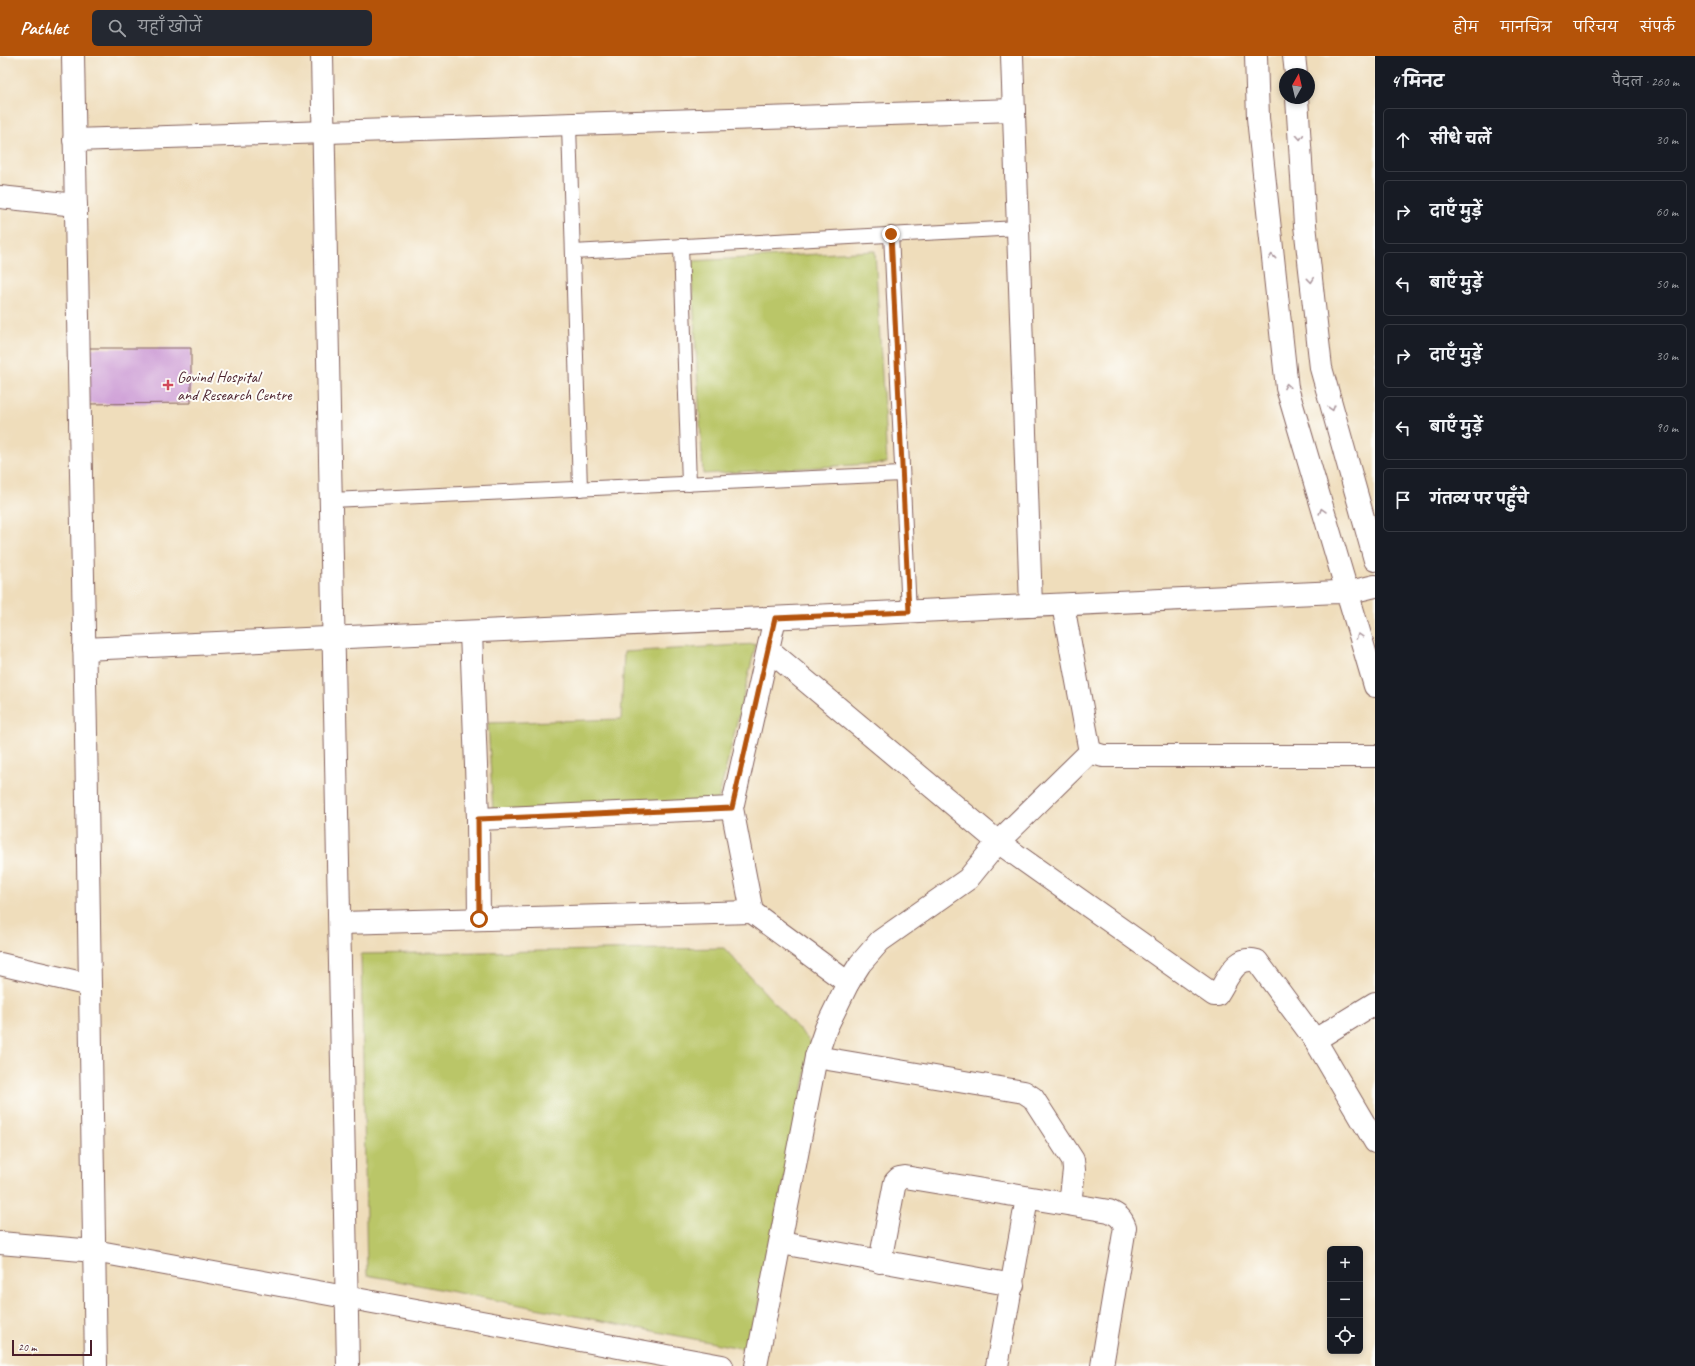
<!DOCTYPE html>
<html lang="hi">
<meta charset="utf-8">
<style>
body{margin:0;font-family:Caveat,"Playpen Sans Deva",sans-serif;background:#242831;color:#f1f3f6}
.controls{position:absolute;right:12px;bottom:12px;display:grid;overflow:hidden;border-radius:6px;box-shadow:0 2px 6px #0003}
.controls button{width:36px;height:36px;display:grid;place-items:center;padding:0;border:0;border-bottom:1px solid #363941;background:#171b24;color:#f1f3f6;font:20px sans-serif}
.compass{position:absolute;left:1279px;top:12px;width:36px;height:36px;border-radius:50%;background:#171b24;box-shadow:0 2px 6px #0003;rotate:8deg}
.scale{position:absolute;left:12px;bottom:10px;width:80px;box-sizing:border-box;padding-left:4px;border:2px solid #4a1f2b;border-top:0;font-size:11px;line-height:14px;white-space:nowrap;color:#4a1f2b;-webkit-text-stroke:3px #fdfcf7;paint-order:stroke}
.stop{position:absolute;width:12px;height:12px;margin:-9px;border:3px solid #b45309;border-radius:50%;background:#fff}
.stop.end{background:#b45309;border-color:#fff;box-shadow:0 1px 4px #0008}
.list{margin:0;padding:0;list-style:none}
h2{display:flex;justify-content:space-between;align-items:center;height:52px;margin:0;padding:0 16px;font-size:17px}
h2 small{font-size:13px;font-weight:400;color:#9ea1a6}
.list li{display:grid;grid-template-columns:26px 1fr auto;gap:12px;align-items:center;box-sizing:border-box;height:64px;margin:0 8px 8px;padding:0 8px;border:1px solid #363941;border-radius:6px}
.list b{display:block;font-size:15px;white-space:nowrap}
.list em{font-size:13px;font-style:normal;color:#9ea1a6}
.icon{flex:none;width:22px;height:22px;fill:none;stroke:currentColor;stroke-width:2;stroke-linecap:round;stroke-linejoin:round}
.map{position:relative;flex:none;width:1375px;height:1310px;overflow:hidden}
header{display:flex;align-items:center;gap:24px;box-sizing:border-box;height:56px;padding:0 20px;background:#b45309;color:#fff}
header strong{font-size:19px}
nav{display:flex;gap:22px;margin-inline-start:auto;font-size:14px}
.search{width:280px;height:36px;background:#242831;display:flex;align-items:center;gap:10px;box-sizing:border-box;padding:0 14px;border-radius:6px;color:#9ea1a6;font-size:15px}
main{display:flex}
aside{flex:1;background:#171b24}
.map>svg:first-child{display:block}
.green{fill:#bac668;stroke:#82724a}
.building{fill:#d0a3d8}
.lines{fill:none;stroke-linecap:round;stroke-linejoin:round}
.lane-casing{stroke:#84625d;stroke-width:16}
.street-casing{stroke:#84625d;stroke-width:24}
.secondary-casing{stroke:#84625d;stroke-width:24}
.lane{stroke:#fff;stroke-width:14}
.street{stroke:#fff;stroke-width:22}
.secondary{stroke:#fff;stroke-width:22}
.oneway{stroke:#ae9aa0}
.route{stroke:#b45309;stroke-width:5}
.poi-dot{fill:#d1495b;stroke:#fdfcf7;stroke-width:1.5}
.labels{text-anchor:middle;stroke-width:4;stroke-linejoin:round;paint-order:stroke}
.poi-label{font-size:16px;fill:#4a1f2b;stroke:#fdfcf7;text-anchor:start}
</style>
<header>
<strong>Pathlet</strong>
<div class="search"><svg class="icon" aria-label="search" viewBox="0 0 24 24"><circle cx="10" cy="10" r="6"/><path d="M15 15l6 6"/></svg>यहाँ खोजें</div>
<nav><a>होम</a><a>मानचित्र</a><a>परिचय</a><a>संपर्क</a></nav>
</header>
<main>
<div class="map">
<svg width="1375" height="1310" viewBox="0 0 1375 1310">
<rect width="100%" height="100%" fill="#fdfcf7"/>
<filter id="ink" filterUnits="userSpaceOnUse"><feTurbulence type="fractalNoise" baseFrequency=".025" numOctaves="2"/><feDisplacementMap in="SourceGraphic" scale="8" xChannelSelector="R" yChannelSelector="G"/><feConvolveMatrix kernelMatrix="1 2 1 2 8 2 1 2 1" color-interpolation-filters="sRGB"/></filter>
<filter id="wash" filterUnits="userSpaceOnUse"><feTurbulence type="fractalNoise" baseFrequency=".012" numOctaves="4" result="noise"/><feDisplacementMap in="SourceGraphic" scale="16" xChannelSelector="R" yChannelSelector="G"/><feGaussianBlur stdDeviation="0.9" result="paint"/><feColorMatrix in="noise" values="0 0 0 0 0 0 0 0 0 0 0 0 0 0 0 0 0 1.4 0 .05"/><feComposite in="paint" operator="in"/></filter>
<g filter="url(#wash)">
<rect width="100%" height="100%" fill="#efddbb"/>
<g class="green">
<path d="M 875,195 L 887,407 L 703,418 L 691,205 Z"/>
<path d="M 756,588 L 718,745 L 493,756 L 488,667 L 621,663 L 624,596 Z"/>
<path d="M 724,892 L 812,988 L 750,1294 L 367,1219 L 361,898 Z"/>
</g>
<g id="blocks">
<path class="building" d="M 88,292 L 191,292 L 191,347 L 88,348 Z"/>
</g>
</g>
<g filter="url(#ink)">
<use href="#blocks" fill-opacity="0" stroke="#84625d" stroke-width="1"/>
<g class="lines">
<defs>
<g id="lane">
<path d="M 569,69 L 580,433"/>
<path d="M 891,178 L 909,556"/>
<path d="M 681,190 L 689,428"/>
<path d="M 573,196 L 1018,172"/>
<path d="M 331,444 L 902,418"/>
</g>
<g id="street">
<path d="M 73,0 L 86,678 L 96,1310"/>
<path d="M 322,0 L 348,1310"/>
<path d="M 1012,0 L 1031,550"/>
<path d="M 74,84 L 1014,54"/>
<path d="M 0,141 L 76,149"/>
<path d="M 775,562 L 732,752 L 752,856 L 848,927"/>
<path d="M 471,576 L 478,763 L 479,863"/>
<path d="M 84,593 L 1338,536 L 1346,537 L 1375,530"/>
<path d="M 769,594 L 998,786 L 1214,939 L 1217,939 C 1228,923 1235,898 1257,905 L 1315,984 L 1375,1086"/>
<path d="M 1090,696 L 1103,700 L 1375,700"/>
<path d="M 478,763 L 732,752"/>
<path d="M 341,867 L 752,856"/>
<path d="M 0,908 L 90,929"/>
<path d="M 1315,984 L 1375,947"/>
<path d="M 816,1001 L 1024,1036 L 1033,1042 L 1073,1104 L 1074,1114 L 1070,1148"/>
<path d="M 0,1187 L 94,1195 L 722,1310"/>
<path d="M 781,1187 L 1013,1229"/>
<path d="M 880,1206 L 895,1126 L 899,1122 L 905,1121 L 1109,1155 C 1118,1159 1122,1162 1125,1171 L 1102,1310"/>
<path d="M 756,1310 L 816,1001 L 826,972 L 848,927 L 860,908 L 880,885 L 968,823 L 998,786 L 1090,696 L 1063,549"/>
<path d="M 997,1310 L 1027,1142"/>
</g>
<g id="secondary">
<path d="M 1256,0 L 1258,62 L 1287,332 L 1375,630"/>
<path d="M 1294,0 L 1296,18"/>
<path d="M 1297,42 L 1305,169 L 1321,312 L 1375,504"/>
</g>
</defs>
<use href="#lane" class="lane-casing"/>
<use href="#street" class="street-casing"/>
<use href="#secondary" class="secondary-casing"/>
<use href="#lane" class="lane"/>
<use href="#street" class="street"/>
<use href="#secondary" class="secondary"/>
</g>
<defs><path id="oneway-chevron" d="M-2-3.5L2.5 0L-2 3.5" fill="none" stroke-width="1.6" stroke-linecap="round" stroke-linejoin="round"/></defs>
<g class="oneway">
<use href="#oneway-chevron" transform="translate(1300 81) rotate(86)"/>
<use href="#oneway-chevron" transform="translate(1272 201) rotate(-96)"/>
<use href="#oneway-chevron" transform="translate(1311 224) rotate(84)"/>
<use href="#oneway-chevron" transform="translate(1287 330) rotate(-100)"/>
<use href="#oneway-chevron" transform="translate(1332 352) rotate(74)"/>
<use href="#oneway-chevron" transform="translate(1322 455) rotate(-106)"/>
<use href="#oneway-chevron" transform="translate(1359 580) rotate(-107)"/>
</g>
</g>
<g class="lines" filter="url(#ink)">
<path class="route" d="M 479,863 L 478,763 L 732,752 L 775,562 L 909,556 L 891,178"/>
</g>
<path class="poi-dot" d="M166 323h4v4h4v4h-4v4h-4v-4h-4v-4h4z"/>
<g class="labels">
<g class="poi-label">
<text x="177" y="326">Govind Hospital<tspan x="177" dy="18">and Research Centre</tspan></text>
</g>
</g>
</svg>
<div class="controls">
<button>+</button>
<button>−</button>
<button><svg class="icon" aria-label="locate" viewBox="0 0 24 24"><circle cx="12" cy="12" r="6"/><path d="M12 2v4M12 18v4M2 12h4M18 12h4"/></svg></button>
</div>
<svg class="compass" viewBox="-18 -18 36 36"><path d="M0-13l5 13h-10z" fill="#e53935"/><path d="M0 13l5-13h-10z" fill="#9ea1a6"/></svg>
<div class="scale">20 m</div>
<div class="stop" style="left:479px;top:863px"></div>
<div class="stop end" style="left:891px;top:178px"></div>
</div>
<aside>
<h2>4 मिनट<small>पैदल · 260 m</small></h2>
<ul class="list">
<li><svg class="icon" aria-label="ahead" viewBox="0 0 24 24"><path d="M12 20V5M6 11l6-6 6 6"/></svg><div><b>सीधे चलें</b></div><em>30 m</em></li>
<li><svg class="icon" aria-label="right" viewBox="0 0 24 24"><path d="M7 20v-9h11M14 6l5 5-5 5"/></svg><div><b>दाएँ मुड़ें</b></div><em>60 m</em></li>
<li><svg class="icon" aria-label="left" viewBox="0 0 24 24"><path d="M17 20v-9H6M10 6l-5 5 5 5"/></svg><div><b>बाएँ मुड़ें</b></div><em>50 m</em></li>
<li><svg class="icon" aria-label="right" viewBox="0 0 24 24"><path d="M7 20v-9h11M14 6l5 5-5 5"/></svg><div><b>दाएँ मुड़ें</b></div><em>30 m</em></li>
<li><svg class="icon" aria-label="left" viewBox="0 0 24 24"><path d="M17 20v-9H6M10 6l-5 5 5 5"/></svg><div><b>बाएँ मुड़ें</b></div><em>90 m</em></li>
<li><svg class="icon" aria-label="arrive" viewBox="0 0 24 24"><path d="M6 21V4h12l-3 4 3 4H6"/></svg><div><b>गंतव्य पर पहुँचे</b></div></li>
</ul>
</aside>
</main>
